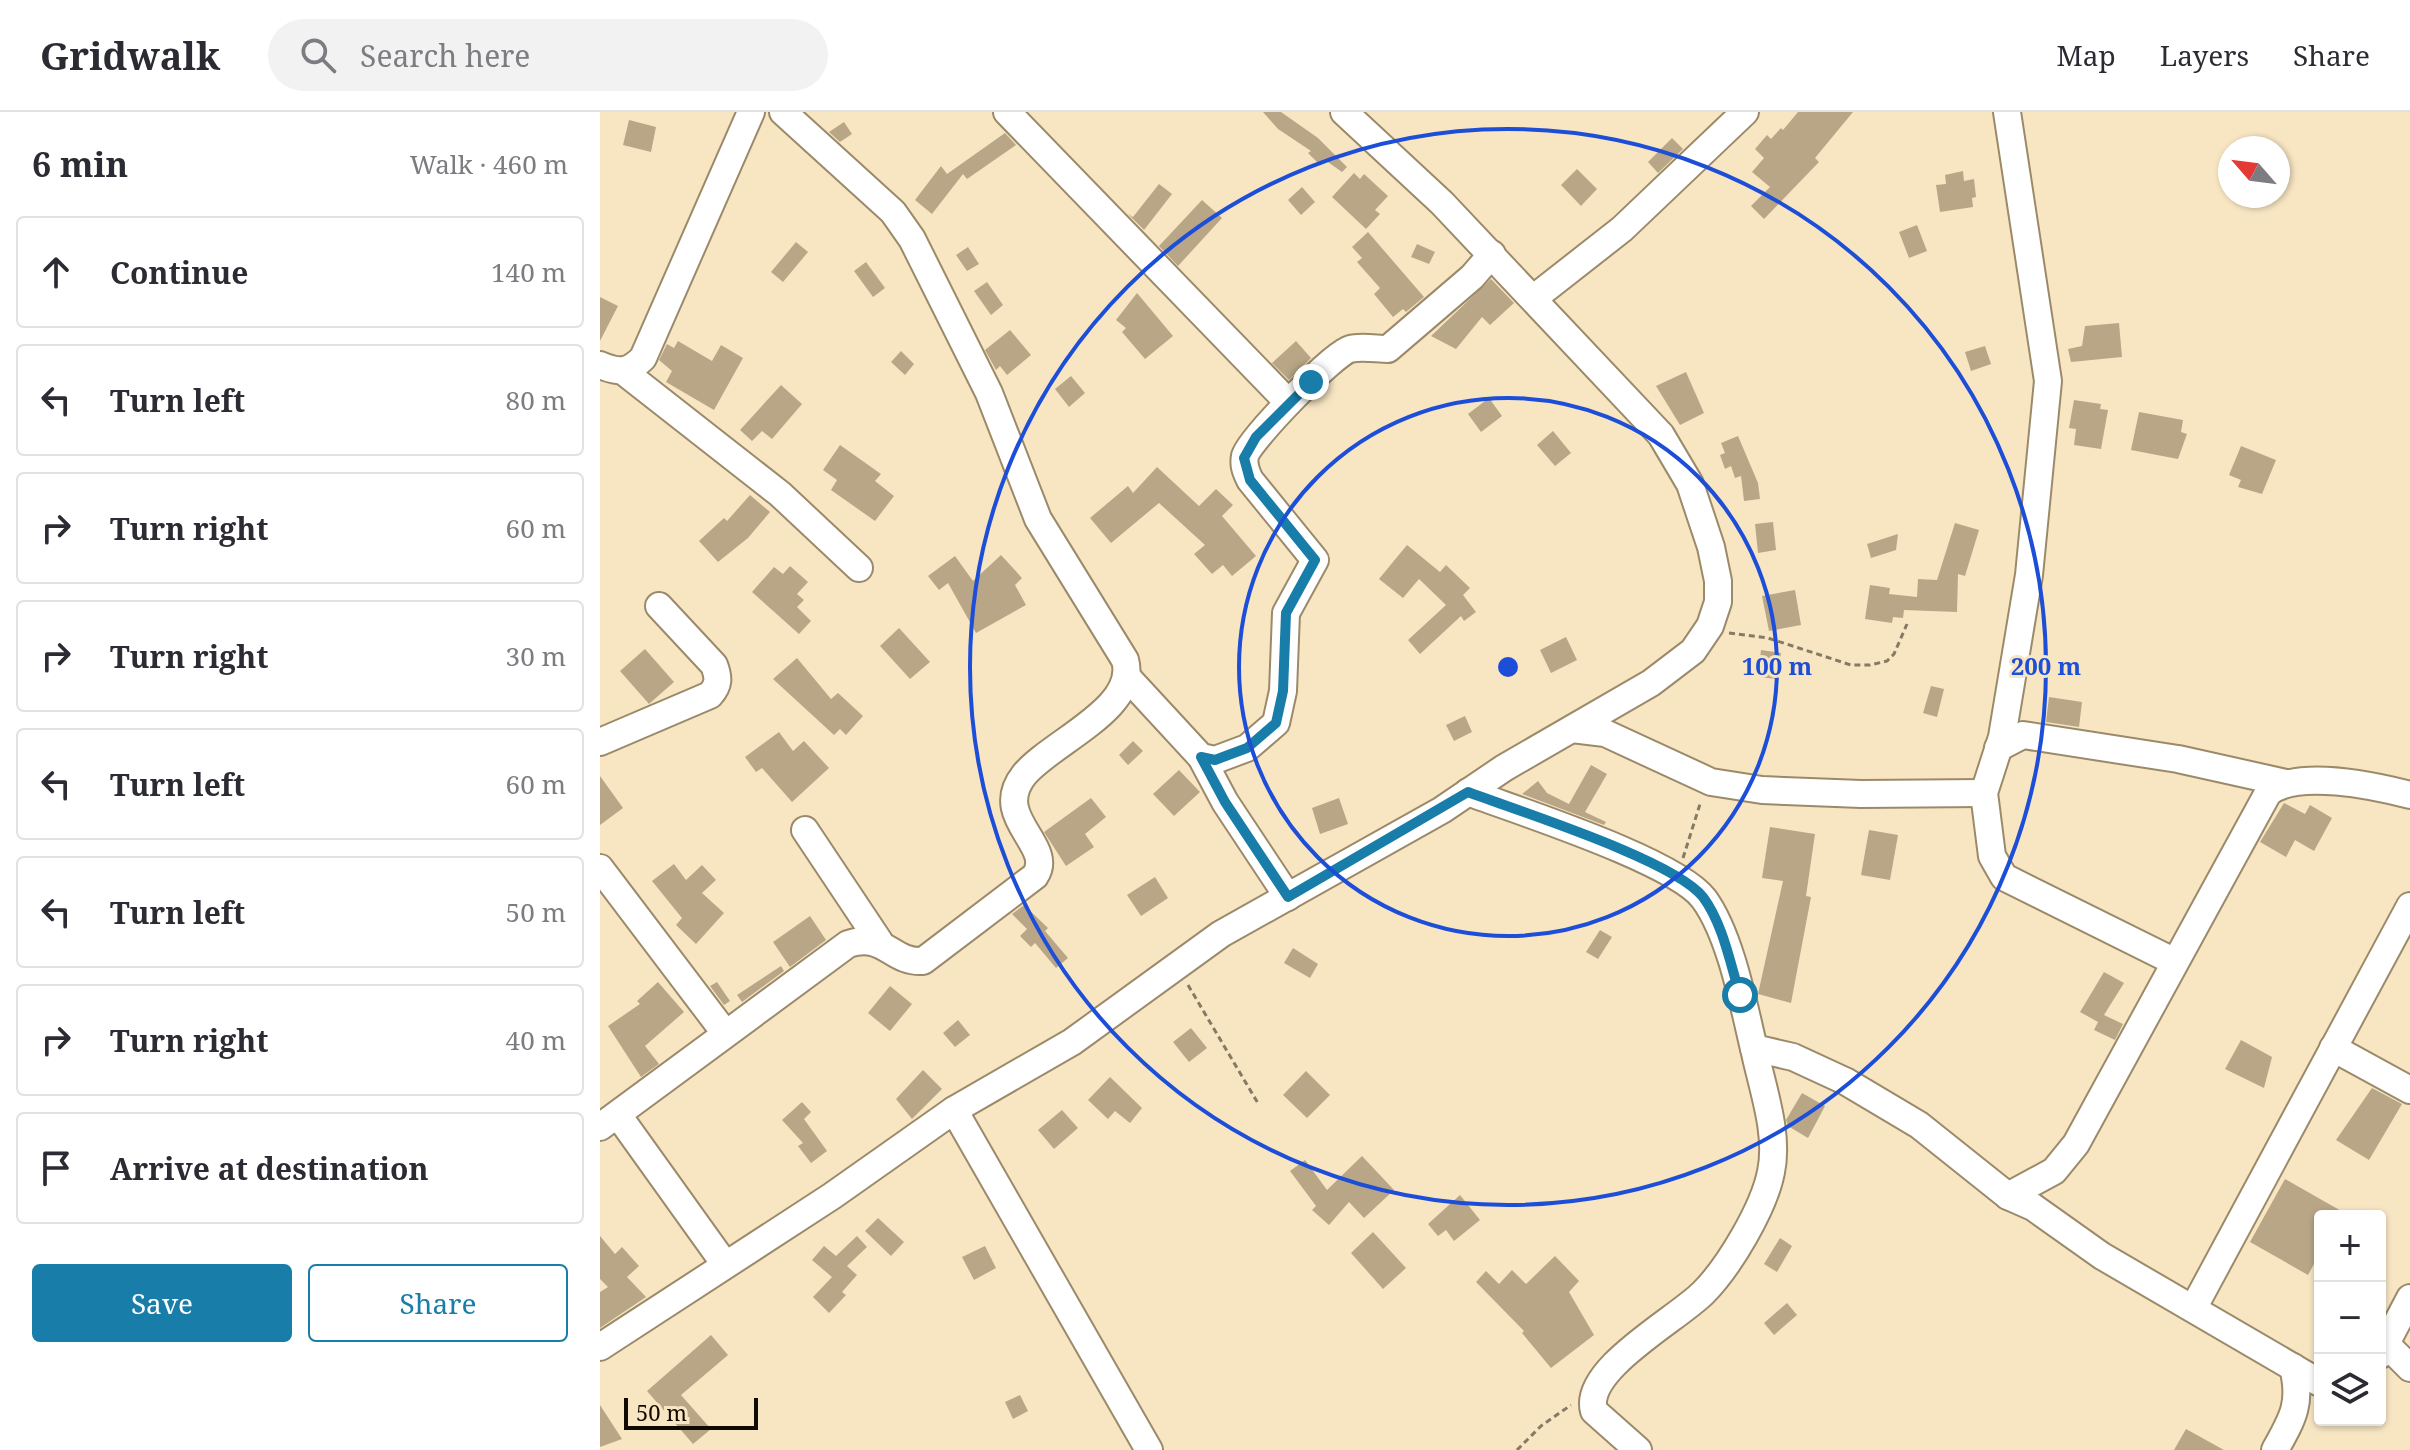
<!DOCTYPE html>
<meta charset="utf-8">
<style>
body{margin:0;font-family:"Noto Serif",serif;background:#f2f2f3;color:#2b2b33}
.controls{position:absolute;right:24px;bottom:24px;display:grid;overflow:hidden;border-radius:8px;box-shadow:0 2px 6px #0004}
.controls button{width:72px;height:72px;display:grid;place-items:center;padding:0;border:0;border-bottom:2px solid #e1e1e2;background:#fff;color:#2b2b33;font:40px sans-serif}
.compass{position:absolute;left:1618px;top:24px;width:72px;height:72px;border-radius:50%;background:#fff;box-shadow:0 2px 6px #0004;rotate:298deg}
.scale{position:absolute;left:24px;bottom:20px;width:134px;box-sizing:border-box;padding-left:8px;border:4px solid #100a02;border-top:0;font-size:22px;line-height:28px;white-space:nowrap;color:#100a02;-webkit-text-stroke:6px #f8e6c3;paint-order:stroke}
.stop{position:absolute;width:24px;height:24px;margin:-18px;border:6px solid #187da8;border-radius:50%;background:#fff}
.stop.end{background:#187da8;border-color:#fff;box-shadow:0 2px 8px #0008}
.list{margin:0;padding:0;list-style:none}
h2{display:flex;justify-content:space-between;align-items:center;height:104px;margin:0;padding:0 32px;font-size:34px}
h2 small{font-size:26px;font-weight:400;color:#7c7c81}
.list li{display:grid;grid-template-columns:52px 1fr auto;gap:24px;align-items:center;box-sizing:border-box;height:112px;margin:0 16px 16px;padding:0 16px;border:2px solid #e1e1e2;border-radius:8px}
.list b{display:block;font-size:30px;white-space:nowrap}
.list em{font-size:26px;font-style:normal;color:#7c7c81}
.actions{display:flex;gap:16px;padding:24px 32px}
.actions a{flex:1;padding:18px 0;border:2px solid #187da8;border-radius:8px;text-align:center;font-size:28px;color:#187da8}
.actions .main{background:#187da8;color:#fff}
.icon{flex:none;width:44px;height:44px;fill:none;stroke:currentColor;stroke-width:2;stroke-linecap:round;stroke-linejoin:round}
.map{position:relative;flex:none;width:1810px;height:1338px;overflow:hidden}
header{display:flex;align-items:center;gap:48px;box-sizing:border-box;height:112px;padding:0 40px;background:#fff;border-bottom:2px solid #e1e1e2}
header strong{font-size:38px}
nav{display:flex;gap:44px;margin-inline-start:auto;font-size:28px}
.search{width:560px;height:72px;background:#f2f2f3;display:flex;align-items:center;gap:20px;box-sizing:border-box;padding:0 28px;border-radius:44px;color:#7c7c81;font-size:30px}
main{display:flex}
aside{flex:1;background:#fff}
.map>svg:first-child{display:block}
.building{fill:#b8a686}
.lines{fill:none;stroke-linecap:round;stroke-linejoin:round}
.minor-casing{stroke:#9b8a6a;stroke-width:30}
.path{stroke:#867a64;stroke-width:3;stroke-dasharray:6 4;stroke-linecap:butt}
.minor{stroke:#fff;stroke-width:26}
.route{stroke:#187da8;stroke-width:10}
.ring{fill:none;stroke:#1d4ed8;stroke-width:4}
.centre{fill:#1d4ed8;stroke:#f8e6c3;stroke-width:4}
.ring-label{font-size:24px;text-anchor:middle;font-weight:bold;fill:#1d4ed8;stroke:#f8e6c3;stroke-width:6;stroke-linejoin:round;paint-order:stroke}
</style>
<header>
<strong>Gridwalk</strong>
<div class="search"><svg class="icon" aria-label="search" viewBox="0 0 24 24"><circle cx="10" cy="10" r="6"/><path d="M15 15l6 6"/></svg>Search here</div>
<nav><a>Map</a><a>Layers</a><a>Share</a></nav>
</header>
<main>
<aside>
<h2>6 min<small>Walk · 460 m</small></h2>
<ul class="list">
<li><svg class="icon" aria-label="ahead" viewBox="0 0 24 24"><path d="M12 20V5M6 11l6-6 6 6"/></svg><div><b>Continue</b></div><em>140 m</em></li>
<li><svg class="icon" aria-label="left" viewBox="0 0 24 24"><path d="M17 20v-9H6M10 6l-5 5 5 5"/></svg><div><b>Turn left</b></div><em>80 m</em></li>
<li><svg class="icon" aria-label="right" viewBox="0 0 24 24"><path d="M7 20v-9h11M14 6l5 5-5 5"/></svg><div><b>Turn right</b></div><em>60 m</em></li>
<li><svg class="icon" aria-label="right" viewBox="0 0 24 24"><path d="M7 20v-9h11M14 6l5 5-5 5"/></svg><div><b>Turn right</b></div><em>30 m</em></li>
<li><svg class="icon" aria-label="left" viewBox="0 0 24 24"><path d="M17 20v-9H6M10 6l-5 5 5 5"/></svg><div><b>Turn left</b></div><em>60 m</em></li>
<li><svg class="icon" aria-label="left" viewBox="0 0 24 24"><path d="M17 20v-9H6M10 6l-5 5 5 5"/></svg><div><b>Turn left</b></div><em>50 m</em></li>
<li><svg class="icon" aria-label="right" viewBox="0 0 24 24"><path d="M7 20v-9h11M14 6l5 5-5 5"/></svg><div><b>Turn right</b></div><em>40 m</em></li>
<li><svg class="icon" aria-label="arrive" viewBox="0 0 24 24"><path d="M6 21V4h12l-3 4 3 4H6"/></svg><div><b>Arrive at destination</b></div></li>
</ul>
<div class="actions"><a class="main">Save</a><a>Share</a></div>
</aside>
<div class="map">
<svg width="1810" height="1338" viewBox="0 0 1810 1338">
<rect width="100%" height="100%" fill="#f8e6c3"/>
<g class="building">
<path d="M 663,0 L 681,0 L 718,26 L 747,55 L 742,60 L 725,48 L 720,53 L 708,41 L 711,39 L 678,17 Z"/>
<path d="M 1198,0 L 1253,0 L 1215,46 L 1219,50 L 1164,107 L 1151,94 L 1170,75 L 1152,60 L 1164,46 L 1155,37 L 1167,23 L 1171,27 L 1181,16 L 1183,18 Z"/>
<path d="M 29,8 L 56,15 L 51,40 L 23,33 Z"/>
<path d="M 244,10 L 252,22 L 240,30 L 229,20 Z"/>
<path d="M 405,21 L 416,33 L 367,67 L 363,62 L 332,102 L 315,88 L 341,54 L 347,62 Z"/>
<path d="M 1072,26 L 1083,37 L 1058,61 L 1048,50 Z"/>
<path d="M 977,57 L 997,77 L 981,94 L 961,73 Z"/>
<path d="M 1363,59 L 1364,69 L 1374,67 L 1376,85 L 1372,86 L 1373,95 L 1340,100 L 1336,73 L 1346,72 L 1345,63 Z"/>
<path d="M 754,61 L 760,67 L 764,62 L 788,84 L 775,98 L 780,102 L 766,117 L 732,85 Z"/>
<path d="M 559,72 L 572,82 L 544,118 L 528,102 L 533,105 Z"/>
<path d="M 702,75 L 715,90 L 701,103 L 688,88 Z"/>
<path d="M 602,88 L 622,106 L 578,154 L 559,134 Z"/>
<path d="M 1317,113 L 1327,139 L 1309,146 L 1299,120 Z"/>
<path d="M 768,120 L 824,185 L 806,200 L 803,197 L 793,205 L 774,182 L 780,176 L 757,150 L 762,146 L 752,135 Z"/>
<path d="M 196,130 L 208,140 L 183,170 L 171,160 Z"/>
<path d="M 817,132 L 835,140 L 829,152 L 811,145 Z"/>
<path d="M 368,135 L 379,152 L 367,159 L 356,143 Z"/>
<path d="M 266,150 L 285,176 L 273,185 L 254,159 Z"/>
<path d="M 891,167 L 914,191 L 890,213 L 882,205 L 856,237 L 831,224 Z"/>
<path d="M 387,170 L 403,193 L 391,203 L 374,179 Z"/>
<path d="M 537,181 L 573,224 L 545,247 L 522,220 L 526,216 L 516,208 Z"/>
<path d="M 0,185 L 18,194 L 0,229 Z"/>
<path d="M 1519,211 L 1522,245 L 1471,250 L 1468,237 L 1482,234 L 1485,214 Z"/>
<path d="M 410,218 L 431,243 L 407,263 L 400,254 L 396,258 L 385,238 Z"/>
<path d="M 78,229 L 112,249 L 121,233 L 143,246 L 114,298 L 66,270 L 72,259 L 59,248 L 67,232 L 74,236 Z"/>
<path d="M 696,229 L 711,246 L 689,268 L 672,251 Z"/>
<path d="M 1385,234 L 1391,252 L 1371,259 L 1365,240 Z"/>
<path d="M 301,239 L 314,252 L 305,263 L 291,250 Z"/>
<path d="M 1086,260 L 1104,301 L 1080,313 L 1056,274 Z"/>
<path d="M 471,264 L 485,281 L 469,295 L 455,277 Z"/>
<path d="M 181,273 L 202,292 L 172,327 L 162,319 L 152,329 L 140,318 Z"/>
<path d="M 889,286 L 902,304 L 881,320 L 868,302 Z"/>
<path d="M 1474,288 L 1501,292 L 1500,297 L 1508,298 L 1501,337 L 1474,333 L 1476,317 L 1469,316 Z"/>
<path d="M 1539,300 L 1583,308 L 1581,320 L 1587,322 L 1578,347 L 1531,338 Z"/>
<path d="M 953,319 L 971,341 L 955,354 L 937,333 Z"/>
<path d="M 1138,324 L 1158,371 L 1160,387 L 1144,389 L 1141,364 L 1135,366 L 1131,354 L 1125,357 L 1120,343 L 1125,341 L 1121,331 Z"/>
<path d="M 240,333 L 281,362 L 275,369 L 294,384 L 275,409 L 231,378 L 237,368 L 223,358 Z"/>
<path d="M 1641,334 L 1676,348 L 1662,382 L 1638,375 L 1641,368 L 1629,363 Z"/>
<path d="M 557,355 L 599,394 L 616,377 L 633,393 L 622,404 L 656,444 L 632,464 L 623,453 L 612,462 L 594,442 L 605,433 L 559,391 L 511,431 L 490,406 L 528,374 L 533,381 Z"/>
<path d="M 150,383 L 170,400 L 148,426 L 118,450 L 99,429 L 124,406 L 127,409 Z"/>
<path d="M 1173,410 L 1176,438 L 1158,441 L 1155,412 Z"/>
<path d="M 1355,411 L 1379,418 L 1365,464 L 1358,462 L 1357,500 L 1304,498 L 1303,506 L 1293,505 L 1292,511 L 1265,507 L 1270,473 L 1290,476 L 1289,482 L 1317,485 L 1318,467 L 1337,468 Z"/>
<path d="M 1298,422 L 1296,438 L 1271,446 L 1267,432 Z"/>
<path d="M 807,433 L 840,460 L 846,453 L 870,476 L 863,483 L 876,500 L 864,509 L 861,504 L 820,542 L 808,528 L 846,493 L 819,467 L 803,486 L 779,467 Z"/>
<path d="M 401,443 L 422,466 L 415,473 L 426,493 L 376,521 L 348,471 L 339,478 L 328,464 L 355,444 L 373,469 Z"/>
<path d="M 190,454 L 208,470 L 197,482 L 204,488 L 197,495 L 211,509 L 199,522 L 152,480 L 174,455 L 183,462 Z"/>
<path d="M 1195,478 L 1201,513 L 1169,519 L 1162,484 Z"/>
<path d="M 299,516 L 330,550 L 310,567 L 280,534 Z"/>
<path d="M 966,525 L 977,548 L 951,561 L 940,538 Z"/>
<path d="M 45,537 L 74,570 L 49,592 L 20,559 Z"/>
<path d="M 1161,538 L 1181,541 L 1177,567 L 1158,565 Z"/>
<path d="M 197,546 L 231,587 L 238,581 L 263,604 L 246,623 L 240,617 L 234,623 L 173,567 Z"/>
<path d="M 1331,574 L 1344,577 L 1337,605 L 1323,601 Z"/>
<path d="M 1449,585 L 1482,590 L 1479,615 L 1446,610 Z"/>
<path d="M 865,604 L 872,620 L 854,629 L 846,613 Z"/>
<path d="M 179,620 L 193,639 L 204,629 L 229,656 L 192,690 L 162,656 L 156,660 L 145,645 Z"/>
<path d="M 533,629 L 543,639 L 528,653 L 519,643 Z"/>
<path d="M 991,653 L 1007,662 L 985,700 L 1006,710 L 1004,713 L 922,682 L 938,669 L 947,681 L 969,692 Z"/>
<path d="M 579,658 L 600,680 L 574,704 L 553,682 Z"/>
<path d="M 0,664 L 23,696 L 0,713 Z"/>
<path d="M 491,686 L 506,705 L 485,722 L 494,735 L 466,754 L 444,720 Z"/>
<path d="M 739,686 L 748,712 L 720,722 L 712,696 Z"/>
<path d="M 1684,691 L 1705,702 L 1710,693 L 1732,706 L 1714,739 L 1695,728 L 1686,745 L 1660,730 Z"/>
<path d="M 1170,715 L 1215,722 L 1206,784 L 1211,785 L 1191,891 L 1158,882 L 1183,769 L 1162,766 Z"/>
<path d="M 1269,718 L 1298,723 L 1290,768 L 1261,763 Z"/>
<path d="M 74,752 L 86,768 L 102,753 L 116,768 L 102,781 L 124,801 L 96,832 L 76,813 L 82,806 L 52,769 Z"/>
<path d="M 555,765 L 568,786 L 541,804 L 527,783 Z"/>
<path d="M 424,793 L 448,816 L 445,819 L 468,846 L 456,856 L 435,831 L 431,835 L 420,824 L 427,817 L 412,802 Z"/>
<path d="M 210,804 L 226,828 L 190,855 L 173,830 Z"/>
<path d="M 1000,818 L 1012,825 L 998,847 L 986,840 Z"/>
<path d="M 693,836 L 718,852 L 710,866 L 684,851 Z"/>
<path d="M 181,854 L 184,859 L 142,890 L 137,883 Z"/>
<path d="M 1504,860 L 1524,871 L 1504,903 L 1523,912 L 1515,928 L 1494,918 L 1498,910 L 1480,900 Z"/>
<path d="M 58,870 L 84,900 L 45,934 L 59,952 L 41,965 L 8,914 L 40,892 L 37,889 Z"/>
<path d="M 117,870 L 130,889 L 124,893 L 110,874 Z"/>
<path d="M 290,874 L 312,892 L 290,919 L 268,901 Z"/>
<path d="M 358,908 L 370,923 L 355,935 L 343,921 Z"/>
<path d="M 591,916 L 607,936 L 589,950 L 573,930 Z"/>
<path d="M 1641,928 L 1672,945 L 1664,976 L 1625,957 Z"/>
<path d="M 323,958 L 342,977 L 312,1007 L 296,987 Z"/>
<path d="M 706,959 L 730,983 L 707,1006 L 683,983 Z"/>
<path d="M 510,965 L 542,996 L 530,1011 L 515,999 L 508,1007 L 488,988 Z"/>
<path d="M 1772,976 L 1802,992 L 1769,1048 L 1736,1028 Z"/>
<path d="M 1202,981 L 1225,994 L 1208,1026 L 1188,1014 L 1186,1008 Z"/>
<path d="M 202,990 L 211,1000 L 204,1007 L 227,1039 L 211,1051 L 198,1034 L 203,1031 L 182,1008 Z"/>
<path d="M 462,998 L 478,1016 L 454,1037 L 438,1018 Z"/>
<path d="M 762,1044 L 794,1078 L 764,1106 L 749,1090 L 729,1113 L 712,1098 L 716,1094 L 690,1059 L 705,1048 L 727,1078 Z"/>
<path d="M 1685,1067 L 1750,1104 L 1720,1104 L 1720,1141 L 1708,1163 L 1650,1130 Z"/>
<path d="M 860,1083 L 880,1108 L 854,1129 L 846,1118 L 838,1124 L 828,1112 Z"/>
<path d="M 278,1106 L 304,1130 L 291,1144 L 265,1119 Z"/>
<path d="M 773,1120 L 806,1156 L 783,1177 L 751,1141 Z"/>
<path d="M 0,1124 L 15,1142 L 22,1135 L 39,1154 L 27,1165 L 46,1185 L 0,1216 L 0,1180 L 8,1175 L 0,1167 Z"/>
<path d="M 257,1124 L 267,1135 L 247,1154 L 257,1163 L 242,1180 L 246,1183 L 229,1201 L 213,1185 L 232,1165 L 212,1148 L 224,1134 L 236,1144 Z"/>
<path d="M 1180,1126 L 1192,1134 L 1177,1160 L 1164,1152 Z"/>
<path d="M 385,1134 L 396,1156 L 374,1168 L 362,1145 Z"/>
<path d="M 955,1144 L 979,1169 L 969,1180 L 994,1223 L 951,1256 L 922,1221 L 924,1219 L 876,1170 L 886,1159 L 899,1172 L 912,1158 L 926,1172 Z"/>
<path d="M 1187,1191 L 1197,1203 L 1174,1223 L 1164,1211 Z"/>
<path d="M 111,1223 L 128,1243 L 81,1283 L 111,1317 L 93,1332 L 47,1279 Z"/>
<path d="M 420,1283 L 428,1299 L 413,1307 L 405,1290 Z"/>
<path d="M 0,1293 L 22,1327 L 0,1335 Z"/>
<path d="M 1586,1317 L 1624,1338 L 1574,1338 Z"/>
</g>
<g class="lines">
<defs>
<g id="minor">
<path d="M 407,0 L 688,290"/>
<path d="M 1407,0 L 1448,269 L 1429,463 L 1402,625 L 1384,681 L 1392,744 L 1404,765 L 1575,850"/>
<path d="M 934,186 L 1022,117 L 1145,0"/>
<path d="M 0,253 C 19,261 28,261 43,246 L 151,0"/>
<path d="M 23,259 L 180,382 L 259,456"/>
<path d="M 528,566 L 601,645 L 615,648 L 647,636 L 676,611 L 683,579 L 686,501 L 715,448 L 650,368 C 646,360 643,353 645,344 C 650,327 734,241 750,237 C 761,234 777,237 788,237 L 872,165 L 892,142"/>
<path d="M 972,617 L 1005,621 L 1111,670 L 1162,678 L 1261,682 L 1384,681"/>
<path d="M 0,630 L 110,583 C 119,573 119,566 114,553 L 59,494"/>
<path d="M 1398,636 L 1423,623 L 1578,647 L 1686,671"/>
<path d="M 601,645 L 625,690 L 688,785"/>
<path d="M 868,680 C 918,699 1076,749 1104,787 C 1131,824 1144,895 1155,941 C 1163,978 1179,1022 1171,1060 C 1164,1096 1129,1155 1103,1181 C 1076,1208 982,1258 994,1299 L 1038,1338"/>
<path d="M 205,718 L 279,829"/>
<path d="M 0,756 L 125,921"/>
<path d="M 1154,936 L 1193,945 L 1245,969 L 1319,1013 L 1408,1084 L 1433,1095 L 1502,1144 L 1720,1271"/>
<path d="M 1733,936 L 1810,978"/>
<path d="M 354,998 L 549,1338"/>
<path d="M 18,1003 L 124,1151"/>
<path d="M 0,1015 L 248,832 C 285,820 291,851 323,849 L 435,764 C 456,733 390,706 424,663 C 451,630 539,596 525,548 L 438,407 L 389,281 L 312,127 L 293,100 L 183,0"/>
<path d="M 1408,1084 L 1454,1059 L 1476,1032 L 1668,681 C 1697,657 1775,674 1810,683"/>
<path d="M 1594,1195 L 1810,794"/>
<path d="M 1786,1232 L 1810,1256"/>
<path d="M 0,1235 L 232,1084 L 354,998 L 472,930 L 621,822 L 842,698 L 904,656 L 1051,571 L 1093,539 L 1110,514 L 1118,490 L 1118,469 L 1111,435 L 1090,372 L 1061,323 L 842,91 L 744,0"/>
<path d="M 1780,1243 L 1810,1186"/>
<path d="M 1675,1338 C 1693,1306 1702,1291 1693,1255"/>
</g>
</defs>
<use href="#minor" class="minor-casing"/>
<g class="path">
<path d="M 1129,521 L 1168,526 L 1251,553 L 1270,553 L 1287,549 L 1294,542 L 1307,512"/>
<path d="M 1083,746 L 1101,689"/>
<path d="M 588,873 L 659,993"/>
<path d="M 917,1338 L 941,1314 L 971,1293"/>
</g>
<use href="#minor" class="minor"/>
</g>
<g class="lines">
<path class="route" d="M 711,270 L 656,325 L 644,346 L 650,368 L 715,448 L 686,501 L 683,579 L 676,611 L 647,636 L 615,648 L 601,645 L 625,690 L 688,785 L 868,680 C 918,699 1074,748 1103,785 C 1123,812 1130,851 1140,883"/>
</g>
<g class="ring">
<circle cx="908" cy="555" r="269"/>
<circle cx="908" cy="555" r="538"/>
</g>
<circle cx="908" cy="555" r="12" class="centre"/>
<g class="ring-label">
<text x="1177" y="563">100 m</text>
<text x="1446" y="563">200 m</text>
</g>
</svg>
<div class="controls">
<button>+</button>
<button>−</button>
<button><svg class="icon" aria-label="layers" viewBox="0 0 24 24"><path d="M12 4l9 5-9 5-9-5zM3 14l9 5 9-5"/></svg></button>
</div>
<svg class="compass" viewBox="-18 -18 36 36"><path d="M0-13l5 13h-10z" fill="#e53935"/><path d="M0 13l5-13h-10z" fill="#7c7c81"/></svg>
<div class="scale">50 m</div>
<div class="stop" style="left:1140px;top:883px"></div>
<div class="stop end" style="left:711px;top:270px"></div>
</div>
</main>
